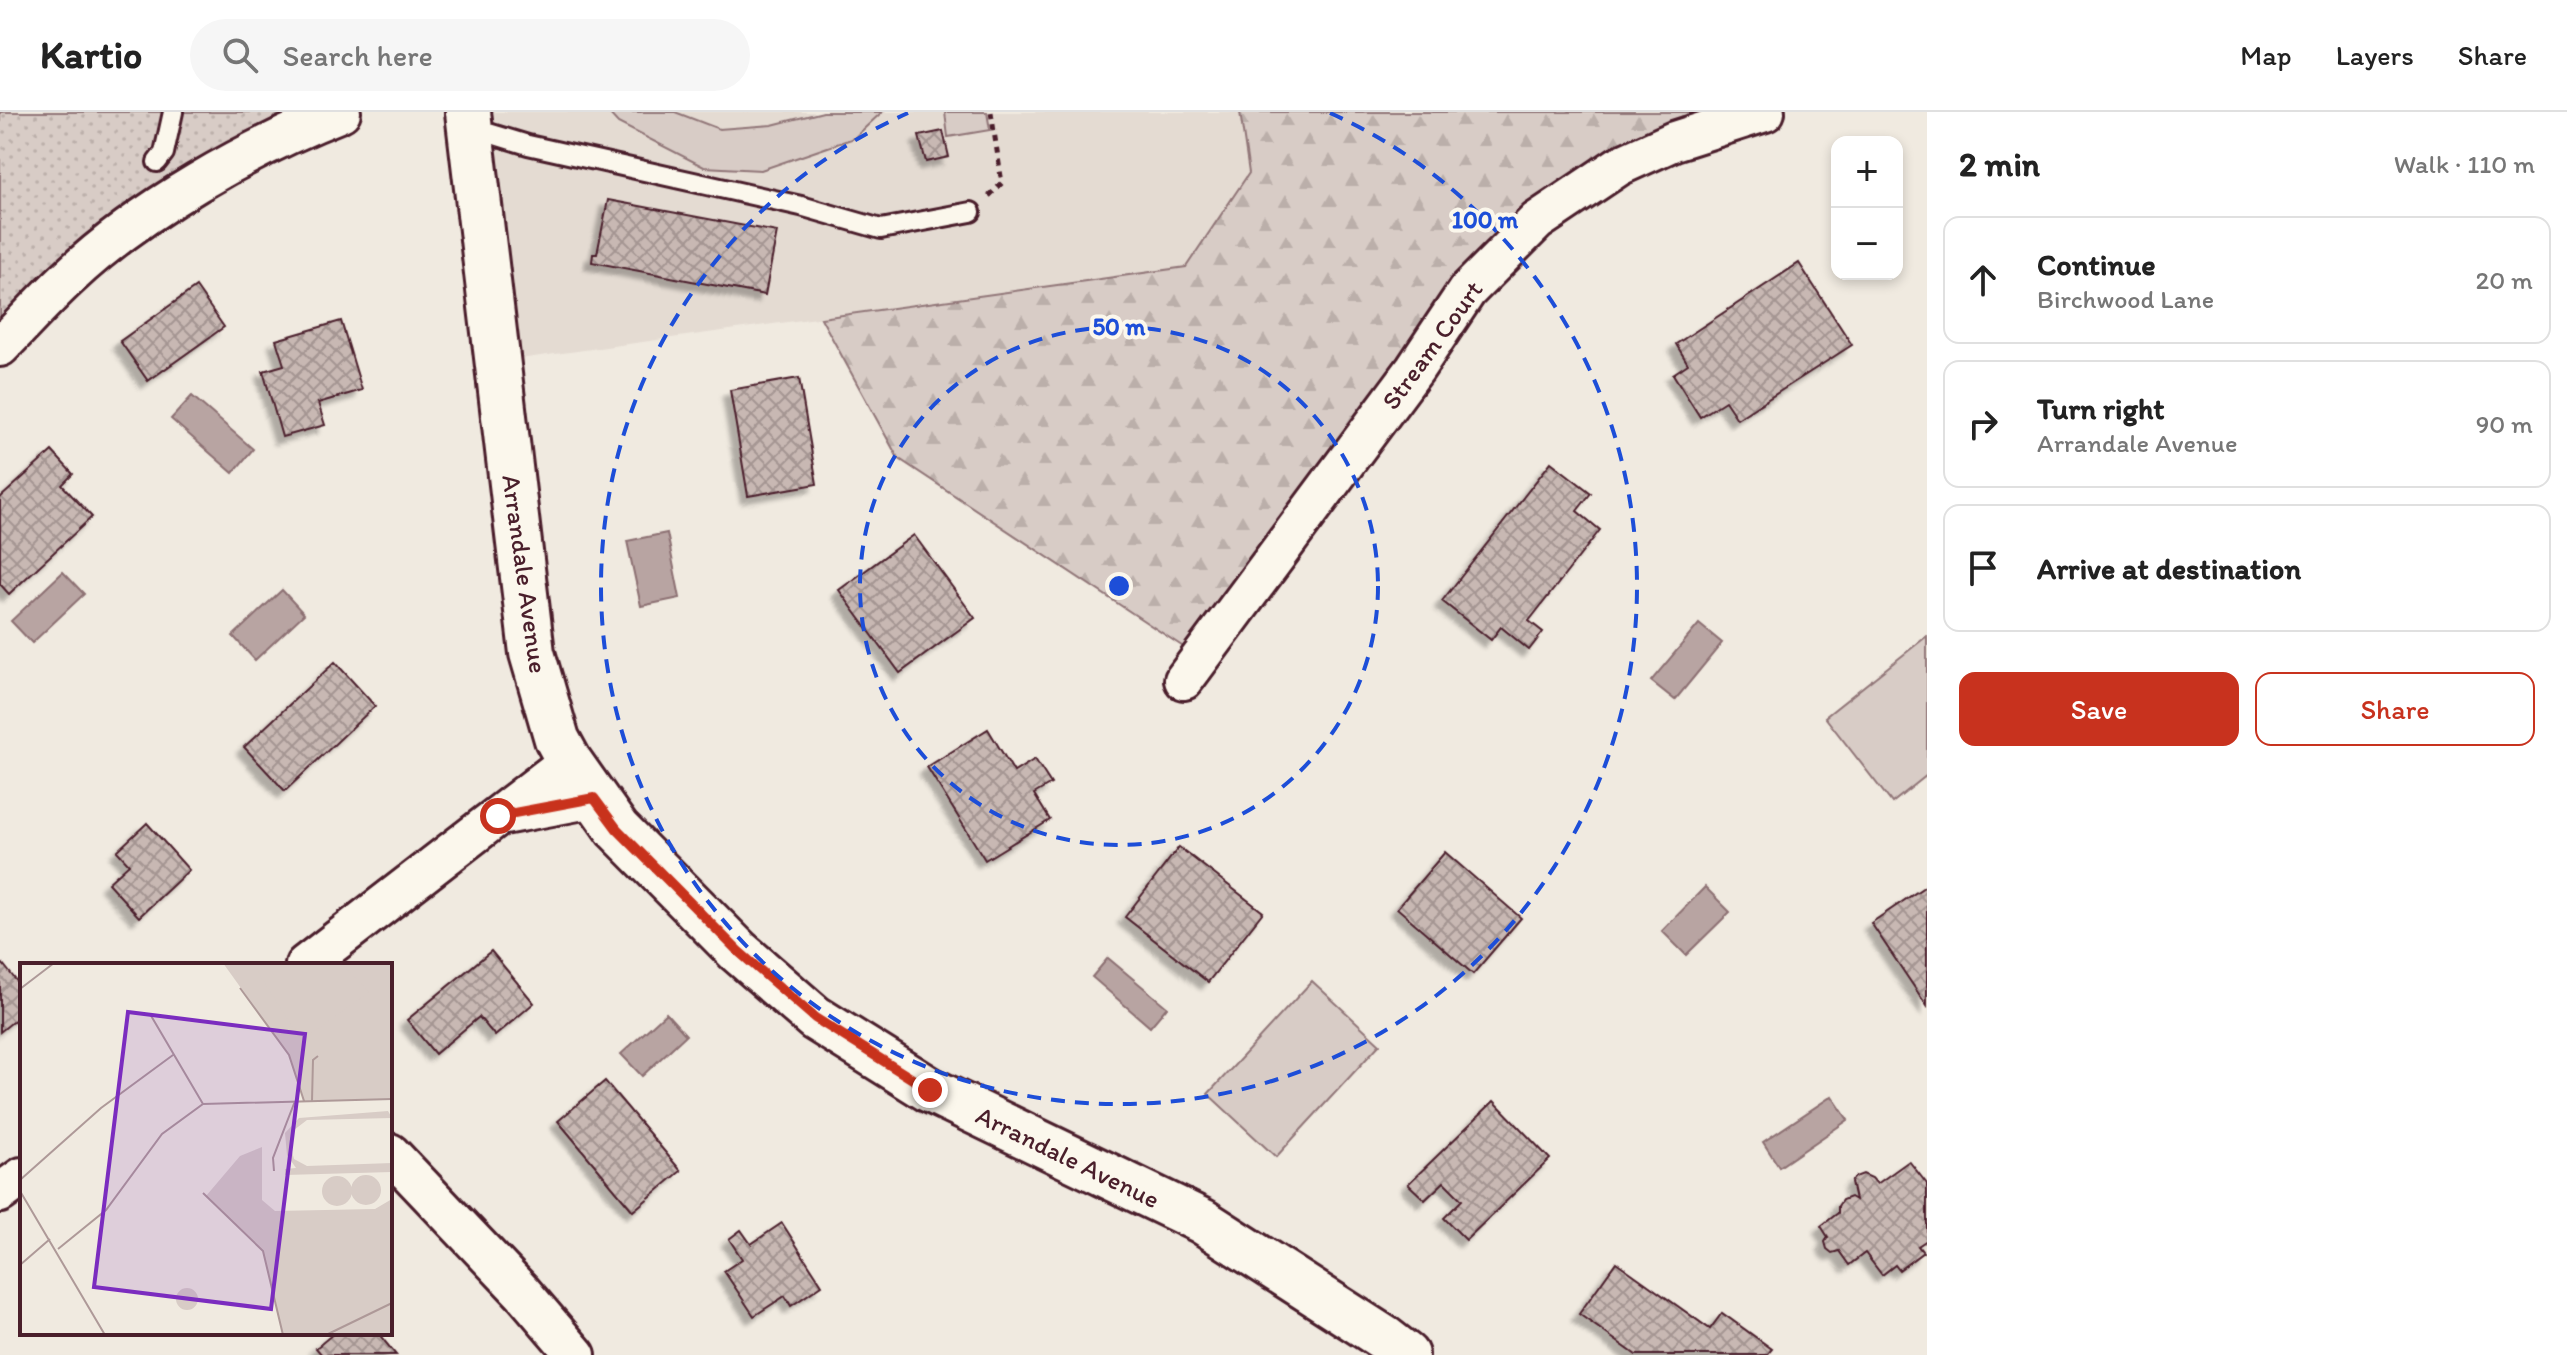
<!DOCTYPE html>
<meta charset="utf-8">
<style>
body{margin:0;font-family:Itim,sans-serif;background:#f6f6f6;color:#222}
.controls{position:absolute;right:24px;top:24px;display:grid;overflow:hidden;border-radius:16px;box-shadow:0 4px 12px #0003}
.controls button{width:72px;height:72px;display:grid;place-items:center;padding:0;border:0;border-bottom:2px solid #e0e0e0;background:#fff;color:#222;font:40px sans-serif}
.stop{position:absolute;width:24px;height:24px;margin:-18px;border:6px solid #c8321e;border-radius:50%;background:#fff}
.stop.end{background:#c8321e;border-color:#fff;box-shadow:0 2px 8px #0008}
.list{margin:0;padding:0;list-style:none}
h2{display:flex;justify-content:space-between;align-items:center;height:104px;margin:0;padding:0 32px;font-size:34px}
h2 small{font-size:26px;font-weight:400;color:#767676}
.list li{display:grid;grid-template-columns:52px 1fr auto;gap:24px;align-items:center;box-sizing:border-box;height:128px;margin:0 16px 16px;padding:0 16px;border:2px solid #e0e0e0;border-radius:16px}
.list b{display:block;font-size:30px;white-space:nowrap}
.list p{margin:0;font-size:26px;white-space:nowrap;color:#767676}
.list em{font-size:26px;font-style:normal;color:#767676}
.actions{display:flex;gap:16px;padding:24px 32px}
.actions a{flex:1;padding:18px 0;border:2px solid #c8321e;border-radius:16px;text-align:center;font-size:28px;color:#c8321e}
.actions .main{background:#c8321e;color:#fff}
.icon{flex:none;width:44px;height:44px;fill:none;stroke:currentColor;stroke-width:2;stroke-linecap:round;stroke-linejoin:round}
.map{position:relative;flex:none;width:1927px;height:1243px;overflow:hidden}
header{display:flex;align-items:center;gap:48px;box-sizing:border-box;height:112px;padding:0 40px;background:#fff;border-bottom:2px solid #e0e0e0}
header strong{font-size:38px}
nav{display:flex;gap:44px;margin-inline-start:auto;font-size:28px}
.search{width:560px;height:72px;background:#f6f6f6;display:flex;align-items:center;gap:20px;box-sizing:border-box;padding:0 28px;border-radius:44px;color:#767676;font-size:30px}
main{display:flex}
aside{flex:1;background:#fff}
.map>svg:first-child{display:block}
.built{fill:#e4dbd2}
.forest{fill:url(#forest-firs);stroke:#917678;stroke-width:2}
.park{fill:url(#park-dots);stroke:#917678;stroke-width:2}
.pitch{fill:#d8ccc6;stroke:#917678;stroke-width:2}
.water{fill:#b8a4a2;stroke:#8c6f72;stroke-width:2}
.building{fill:url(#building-cross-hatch);stroke:#4a1f2b;stroke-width:2;filter:url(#shadow)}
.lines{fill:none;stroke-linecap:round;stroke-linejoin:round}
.service-casing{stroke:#4a1f2b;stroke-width:24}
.minor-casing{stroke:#4a1f2b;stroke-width:44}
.tertiary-casing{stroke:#4a1f2b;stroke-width:50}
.path{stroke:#4a1f2b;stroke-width:5;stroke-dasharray:6 6;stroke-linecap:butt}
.service{stroke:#fbf7ec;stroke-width:18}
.minor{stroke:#fbf7ec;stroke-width:38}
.tertiary{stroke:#fbf7ec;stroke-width:44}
.route{stroke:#c8321e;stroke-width:10}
.ring{fill:none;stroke:#1d4ed8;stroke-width:4;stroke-dasharray:14 10}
.labels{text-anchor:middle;stroke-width:8;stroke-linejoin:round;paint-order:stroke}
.street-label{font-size:26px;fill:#4a1f2b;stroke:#fbf7ec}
.inset-road{fill:none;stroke:#ae9998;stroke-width:2}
.view{fill:#7b2cbf;fill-opacity:0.15;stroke:#7b2cbf;stroke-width:4}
.inset-edge{fill:none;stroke:#4a1f2b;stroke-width:4}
.centre{fill:#1d4ed8;stroke:#fbf7ec;stroke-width:4}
.ring-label{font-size:24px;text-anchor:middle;font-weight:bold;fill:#1d4ed8;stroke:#fbf7ec;stroke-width:8;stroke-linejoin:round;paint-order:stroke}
</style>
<header>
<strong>Kartio</strong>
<div class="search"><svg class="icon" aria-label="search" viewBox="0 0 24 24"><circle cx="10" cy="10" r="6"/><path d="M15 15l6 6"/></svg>Search here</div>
<nav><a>Map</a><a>Layers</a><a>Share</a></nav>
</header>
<main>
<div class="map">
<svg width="1927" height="1243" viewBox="0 0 1927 1243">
<defs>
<pattern id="forest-firs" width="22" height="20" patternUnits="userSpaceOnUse" patternTransform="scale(2)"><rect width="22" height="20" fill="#d8ccc6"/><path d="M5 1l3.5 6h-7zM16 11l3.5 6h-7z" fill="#bbafaa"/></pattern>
<pattern id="park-dots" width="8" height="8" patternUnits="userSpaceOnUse" patternTransform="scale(2)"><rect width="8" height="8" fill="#d8ccc6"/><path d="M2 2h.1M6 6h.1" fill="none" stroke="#bbafaa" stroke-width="1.8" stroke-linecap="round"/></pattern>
<pattern id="building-cross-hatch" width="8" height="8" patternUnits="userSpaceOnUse" patternTransform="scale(2)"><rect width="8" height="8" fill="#c8b8b3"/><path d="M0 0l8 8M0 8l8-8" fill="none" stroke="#a49592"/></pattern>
<filter id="shadow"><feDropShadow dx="-7" dy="7" stdDeviation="2" flood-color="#0004"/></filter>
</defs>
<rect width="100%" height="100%" fill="#f0eae0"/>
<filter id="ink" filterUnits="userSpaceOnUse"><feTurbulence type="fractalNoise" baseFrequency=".0125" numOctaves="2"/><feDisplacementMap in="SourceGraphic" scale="16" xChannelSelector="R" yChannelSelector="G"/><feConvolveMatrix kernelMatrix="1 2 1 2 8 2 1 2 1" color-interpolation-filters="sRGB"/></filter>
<g filter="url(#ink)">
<path class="built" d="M 468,0 L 1240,0 L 1249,61 L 1186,155 L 498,250 Z"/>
<path class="forest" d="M 1240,0 L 1765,0 L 1536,109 L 1200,546 L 898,346 L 821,206 L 1186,155 L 1249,61 Z"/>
<path class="park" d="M 0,0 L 341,0 L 157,94 L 0,235 Z"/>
<g class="pitch">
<path d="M 608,0 L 675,0 L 719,17 L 772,13 L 823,0 L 882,0 L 854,26 L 761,58 L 704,55 L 618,11 Z"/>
<path d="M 945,0 L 987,0 L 990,18 L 948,25 Z"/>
<path d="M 1927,524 L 1927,663 L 1892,691 L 1825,605 Z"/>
<path d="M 1312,869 L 1380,932 L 1276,1045 L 1208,982 Z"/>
</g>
<g class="water">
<path d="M 192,284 L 253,337 L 233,361 L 171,307 Z"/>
<path d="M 667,421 L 680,486 L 641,494 L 627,429 Z"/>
<path d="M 63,460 L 84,482 L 32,531 L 11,509 Z"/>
<path d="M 282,478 L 304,502 L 255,548 L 233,524 Z"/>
<path d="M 1699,512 L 1722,531 L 1675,588 L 1651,569 Z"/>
<path d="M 1705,775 L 1730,800 L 1686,843 L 1662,819 Z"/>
<path d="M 1108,846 L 1167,895 L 1150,915 L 1092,865 Z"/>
<path d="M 666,901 L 686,923 L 642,964 L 621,942 Z"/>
<path d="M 1832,984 L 1848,1008 L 1779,1055 L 1763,1030 Z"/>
</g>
<g class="building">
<path d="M 943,19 L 949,45 L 926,50 L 919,24 Z"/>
<path d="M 608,88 L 777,120 L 765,183 L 592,150 L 593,142 L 597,142 Z"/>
<path d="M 1799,151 L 1852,233 L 1737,307 L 1725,289 L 1700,305 L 1673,262 L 1688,252 L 1676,232 Z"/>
<path d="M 196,175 L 224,215 L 148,269 L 120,229 Z"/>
<path d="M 341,209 L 362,278 L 318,291 L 325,313 L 282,325 L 263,259 L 284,253 L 276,228 Z"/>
<path d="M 799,266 L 817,372 L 748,384 L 730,278 Z"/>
<path d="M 52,339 L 73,362 L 62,373 L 92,405 L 9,482 L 0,472 L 0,386 Z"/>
<path d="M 1551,350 L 1591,381 L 1577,399 L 1600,418 L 1529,509 L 1543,520 L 1529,538 L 1501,515 L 1491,528 L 1442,489 Z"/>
<path d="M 914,423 L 975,506 L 900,561 L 839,478 Z"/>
<path d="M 335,550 L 375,594 L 285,679 L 244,635 Z"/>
<path d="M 988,617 L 1014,660 L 1035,647 L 1051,672 L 1034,682 L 1050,708 L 985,748 L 927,655 Z"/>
<path d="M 147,711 L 189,758 L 139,805 L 108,771 L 129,752 L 117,739 Z"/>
<path d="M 1179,735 L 1263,800 L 1208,870 L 1125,805 Z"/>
<path d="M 1445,740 L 1521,806 L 1473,862 L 1397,796 Z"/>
<path d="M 1927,773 L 1927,894 L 1871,811 Z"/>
<path d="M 491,839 L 534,891 L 495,924 L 479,905 L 435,942 L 407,908 Z"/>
<path d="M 3,852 L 22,876 L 22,902 L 0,920 L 0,855 Z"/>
<path d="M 605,969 L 681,1059 L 633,1099 L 558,1009 Z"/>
<path d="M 1494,989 L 1550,1047 L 1466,1128 L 1444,1106 L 1462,1088 L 1444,1070 L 1425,1088 L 1408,1072 Z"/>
<path d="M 1909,1049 L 1927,1072 L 1927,1128 L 1918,1134 L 1923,1140 L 1899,1158 L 1895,1153 L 1882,1163 L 1865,1141 L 1849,1153 L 1839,1139 L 1832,1141 L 1827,1137 L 1825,1130 L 1828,1125 L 1821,1114 L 1838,1101 L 1838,1094 L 1842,1088 L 1850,1085 L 1855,1088 L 1851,1070 L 1855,1065 L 1863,1062 L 1872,1066 L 1877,1072 Z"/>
<path d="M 782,1111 L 822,1173 L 791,1194 L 785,1184 L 754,1204 L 724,1159 L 742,1147 L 729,1127 L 741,1118 L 751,1132 Z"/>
<path d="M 1616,1150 L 1710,1217 L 1722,1201 L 1772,1237 L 1767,1243 L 1636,1243 L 1579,1202 Z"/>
<path d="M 334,1221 L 378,1221 L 396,1243 L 322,1243 L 316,1236 Z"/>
</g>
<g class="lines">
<defs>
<g id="service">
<path d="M 472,16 L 528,33 L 801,94 L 881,117 L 971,100"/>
<path d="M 157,50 L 164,41 L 173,0"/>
</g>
<g id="minor">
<path d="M 0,235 C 23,212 45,187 69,165 C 141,97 249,36 341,0"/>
<path d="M 1184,568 L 1415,257 L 1467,179 L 1537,109 L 1619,54 L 1674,29 L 1765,0"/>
<path d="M 504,703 L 594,686"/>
<path d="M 305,853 L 569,649"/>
<path d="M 390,1041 L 523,1181 L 576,1243"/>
<path d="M 0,1081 L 22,1065"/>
</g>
<path id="tertiary" d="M 468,0 L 532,541 L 557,627 L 569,649 L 617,717 L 738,839 L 815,906 L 930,978 L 1202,1109 L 1384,1226 L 1406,1243"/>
</defs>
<use href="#service" class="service-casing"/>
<use href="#minor" class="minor-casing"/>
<use href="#tertiary" class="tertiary-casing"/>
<path class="path" d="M 989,84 L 1002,71 L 991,0"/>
<use href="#service" class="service"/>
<use href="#minor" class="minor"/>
<use href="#tertiary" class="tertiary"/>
</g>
</g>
<g class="lines" filter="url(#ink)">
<path class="route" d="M 498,704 L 594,686 L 617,717 L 738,839 L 815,906 L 930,978"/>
</g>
<g class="ring">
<circle cx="1119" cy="474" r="259"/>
<path d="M1330 1A518 518 0 1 1 908 1"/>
</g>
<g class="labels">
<g class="street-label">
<text transform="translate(1432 233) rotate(-54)" y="9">Stream Court</text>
<text transform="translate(525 462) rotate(82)" y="9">Arrandale Avenue</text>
<text transform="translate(1068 1045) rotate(26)" y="9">Arrandale Avenue</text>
</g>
</g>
<g transform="translate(20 851)">
<rect width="372" height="372" fill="#f0eae0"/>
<path d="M 242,184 L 242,237 L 255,248 L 355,246 L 372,236 L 372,372 L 263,372 L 243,288 L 186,233 L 220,193 Z" fill="#d8ccc6"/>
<path d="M 203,0 L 372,0 L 372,136 L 284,138 L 269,92 ZM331 227a15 15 0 1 1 30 0a15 15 0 1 1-30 0ZM302 228a15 15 0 1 1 30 0a15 15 0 1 1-30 0Z" fill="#d8ccc6"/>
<path d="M 248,0 L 321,0 L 349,29 L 289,72 L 273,65 L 238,9 ZM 368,148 L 372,155 L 287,157 L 274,167 L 270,181 L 274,196 L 287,203 L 372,200 L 372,209 L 265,212 L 265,206 L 276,205 L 267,192 L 265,170 L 279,155 ZM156 336a11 11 0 1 1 22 0a11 11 0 1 1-22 0Z" fill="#d8ccc6"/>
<path class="inset-road" d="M 220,25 L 269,92 L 284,138M 0,26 L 34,0M 130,51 L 183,141M 292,138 L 293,97 L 298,93M 254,208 L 253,195 L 275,138M 0,217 L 81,145 L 153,92M 0,228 L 85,372M 183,230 L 243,288 L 263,372M 38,286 L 86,247 L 142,171 L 183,141 L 372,136M 0,302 L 30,276M 306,372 L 372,340"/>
<path class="view" d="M 108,49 L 285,71 L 251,346 L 74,324 Z"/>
<rect width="372" height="372" class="inset-edge"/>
</g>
<circle cx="1119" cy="474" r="12" class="centre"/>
<g class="ring-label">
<text x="1485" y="116">100 m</text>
<text x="1119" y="223">50 m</text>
</g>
</svg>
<div class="controls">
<button>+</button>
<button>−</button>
</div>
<div class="stop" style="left:498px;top:704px"></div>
<div class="stop end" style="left:930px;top:978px"></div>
</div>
<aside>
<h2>2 min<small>Walk · 110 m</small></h2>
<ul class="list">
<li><svg class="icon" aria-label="ahead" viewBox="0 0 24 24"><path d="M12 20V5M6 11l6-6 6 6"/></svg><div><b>Continue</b><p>Birchwood Lane</p></div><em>20 m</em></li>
<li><svg class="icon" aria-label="right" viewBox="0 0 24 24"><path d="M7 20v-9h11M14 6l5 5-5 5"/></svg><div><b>Turn right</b><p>Arrandale Avenue</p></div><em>90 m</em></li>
<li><svg class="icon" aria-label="arrive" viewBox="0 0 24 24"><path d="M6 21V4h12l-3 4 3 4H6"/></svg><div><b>Arrive at destination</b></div></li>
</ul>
<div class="actions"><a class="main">Save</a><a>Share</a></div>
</aside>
</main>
